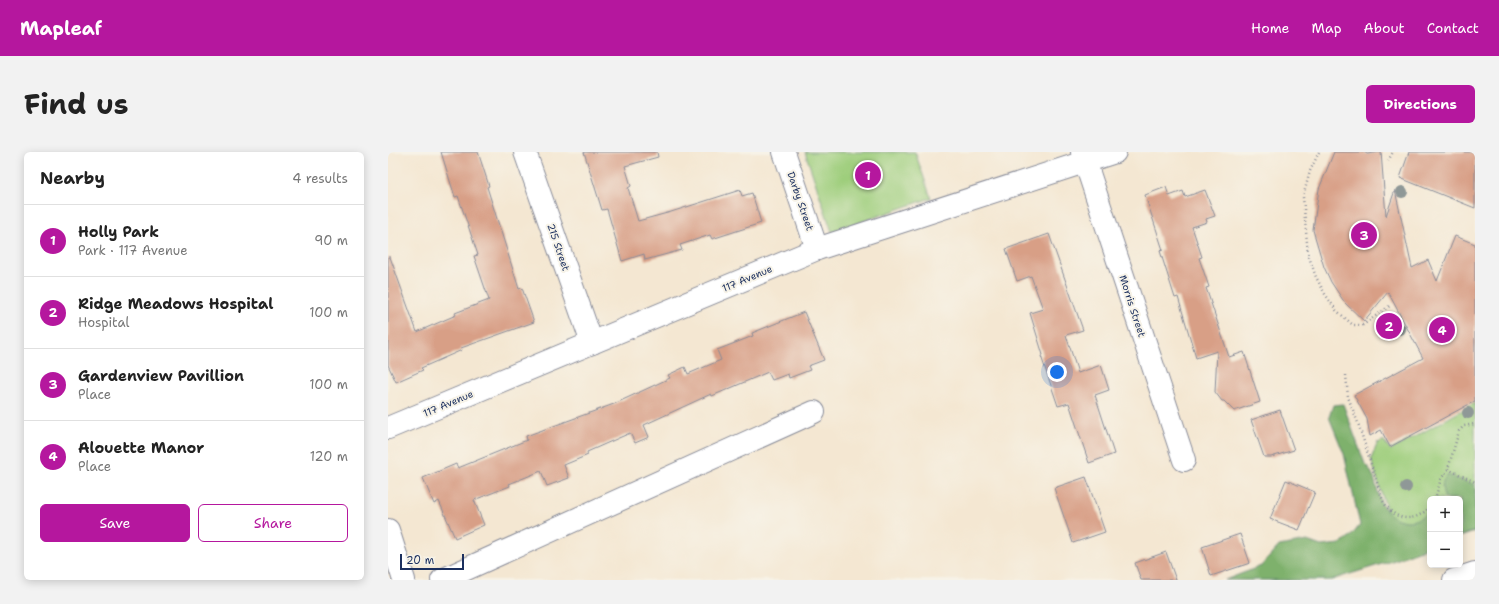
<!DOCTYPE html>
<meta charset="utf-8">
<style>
body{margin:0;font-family:"Shantell Sans",sans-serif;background:#f2f2f2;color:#222}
.controls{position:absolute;right:12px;bottom:12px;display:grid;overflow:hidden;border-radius:6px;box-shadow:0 2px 10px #0003}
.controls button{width:36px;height:36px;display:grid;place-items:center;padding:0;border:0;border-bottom:1px solid #e0e0e0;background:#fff;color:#222;font:20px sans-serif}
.scale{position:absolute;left:12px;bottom:10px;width:64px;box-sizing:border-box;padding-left:4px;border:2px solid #1b2f5e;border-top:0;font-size:11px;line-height:14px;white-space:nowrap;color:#1b2f5e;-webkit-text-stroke:3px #f7f3e8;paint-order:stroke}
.you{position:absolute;left:669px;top:220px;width:14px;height:14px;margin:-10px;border:3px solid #fff;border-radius:50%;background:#1a73e8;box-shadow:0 0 0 6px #1a73e833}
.badge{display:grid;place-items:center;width:26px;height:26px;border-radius:50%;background:#b5179e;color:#fff;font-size:13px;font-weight:700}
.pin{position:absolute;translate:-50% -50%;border:2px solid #fff;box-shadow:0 1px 4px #0006}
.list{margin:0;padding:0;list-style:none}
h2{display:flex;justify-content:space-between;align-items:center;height:52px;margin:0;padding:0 16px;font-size:17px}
h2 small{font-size:13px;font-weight:400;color:#767676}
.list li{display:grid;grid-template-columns:26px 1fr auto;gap:12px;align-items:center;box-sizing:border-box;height:72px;padding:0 16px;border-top:1px solid #e0e0e0}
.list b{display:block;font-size:15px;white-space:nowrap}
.list p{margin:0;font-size:13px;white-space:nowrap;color:#767676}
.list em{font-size:13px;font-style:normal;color:#767676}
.actions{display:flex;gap:8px;padding:12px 16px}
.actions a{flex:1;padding:9px 0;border:1px solid #b5179e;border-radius:6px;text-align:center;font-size:14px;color:#b5179e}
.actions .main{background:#b5179e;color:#fff}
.map{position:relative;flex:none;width:1087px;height:428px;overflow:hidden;border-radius:6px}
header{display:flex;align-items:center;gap:24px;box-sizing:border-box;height:56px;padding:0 20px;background:#b5179e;color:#fff}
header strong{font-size:19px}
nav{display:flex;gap:22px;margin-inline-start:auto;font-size:14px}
.intro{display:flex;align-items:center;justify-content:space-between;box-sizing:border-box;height:96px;padding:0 24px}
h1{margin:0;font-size:28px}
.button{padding:10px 18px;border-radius:6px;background:#b5179e;color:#fff;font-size:14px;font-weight:700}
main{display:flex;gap:24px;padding:0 24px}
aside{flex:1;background:#fff;border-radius:6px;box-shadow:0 2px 10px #0003}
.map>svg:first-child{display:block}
.green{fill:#9ece7c;stroke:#5c7e6d}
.forest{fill:#7eb16c;stroke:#4c7065}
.building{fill:#d89f86}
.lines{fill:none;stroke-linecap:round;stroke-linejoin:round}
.minor-casing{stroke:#888b98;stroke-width:24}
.highway-casing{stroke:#888b98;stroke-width:24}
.path{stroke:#888b98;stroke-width:2.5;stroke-dasharray:1 3;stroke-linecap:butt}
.minor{stroke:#fff;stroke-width:22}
.highway{stroke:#fff;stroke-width:22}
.tree{fill:#8f9897}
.labels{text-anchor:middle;stroke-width:4;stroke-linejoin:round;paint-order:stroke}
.street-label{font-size:10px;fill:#1b2f5e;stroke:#f7f3e8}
</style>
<header>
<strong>Mapleaf</strong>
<nav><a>Home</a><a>Map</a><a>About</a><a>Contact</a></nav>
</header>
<div class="intro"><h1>Find us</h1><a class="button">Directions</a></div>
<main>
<aside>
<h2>Nearby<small>4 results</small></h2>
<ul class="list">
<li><span class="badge">1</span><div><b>Holly Park</b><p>Park · 117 Avenue</p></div><em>90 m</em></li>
<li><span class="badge">2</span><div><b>Ridge Meadows Hospital</b><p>Hospital</p></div><em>100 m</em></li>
<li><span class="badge">3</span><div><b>Gardenview Pavillion</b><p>Place</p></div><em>100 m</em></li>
<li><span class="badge">4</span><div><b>Alouette Manor</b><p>Place</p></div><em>120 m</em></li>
</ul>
<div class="actions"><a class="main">Save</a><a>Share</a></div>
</aside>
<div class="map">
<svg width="1087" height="428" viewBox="0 0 1087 428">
<rect width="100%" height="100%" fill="#f7f3e8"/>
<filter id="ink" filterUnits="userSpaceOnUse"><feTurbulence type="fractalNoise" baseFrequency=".025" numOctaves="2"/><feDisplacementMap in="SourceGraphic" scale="8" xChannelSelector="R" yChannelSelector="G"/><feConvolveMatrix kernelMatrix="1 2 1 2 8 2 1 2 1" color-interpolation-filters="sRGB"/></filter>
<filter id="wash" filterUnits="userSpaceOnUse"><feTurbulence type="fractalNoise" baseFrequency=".012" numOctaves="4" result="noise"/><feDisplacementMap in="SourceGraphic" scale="16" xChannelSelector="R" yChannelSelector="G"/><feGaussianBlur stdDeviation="0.9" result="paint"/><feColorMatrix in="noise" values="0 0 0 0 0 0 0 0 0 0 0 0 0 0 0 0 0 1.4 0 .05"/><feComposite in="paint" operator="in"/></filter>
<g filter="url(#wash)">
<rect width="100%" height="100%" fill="#f4e7d2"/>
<g class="green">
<path d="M 417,0 L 527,0 L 543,46 L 444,80 Z"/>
<path d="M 1087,251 L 1087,380 L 1072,385 L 1072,347 L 1042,347 L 1042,395 L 1013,405 L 983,307 L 990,290 L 991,292 L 995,288 L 1003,298 Z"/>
</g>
<g class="forest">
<path d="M 955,252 L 977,312 C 994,327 984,356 1010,367 C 1023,372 1032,367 1042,359 L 1042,394 L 1010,407 L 943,428 L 837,428 L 873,414 L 891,394 L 919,389 L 933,394 L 952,392 L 964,383 L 972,373 L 956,302 L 941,265 L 945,253 Z"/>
<path d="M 1059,323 L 1087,333 L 1087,379 L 1072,384 L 1072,347 L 1057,347 C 1054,338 1052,331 1059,323 Z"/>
</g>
<g id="blocks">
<g class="building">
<path d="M 53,0 L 90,0 L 101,34 L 99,35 L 131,137 L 134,136 L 146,170 L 73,196 L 74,198 L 33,216 L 35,218 L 8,230 L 0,213 L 0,105 L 2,105 L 29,180 L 68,163 L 67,161 L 101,148 L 86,104 L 90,103 L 70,44 L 67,45 Z"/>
<path d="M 196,0 L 269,0 L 270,5 L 237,14 L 243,34 L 240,36 L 250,69 L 283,60 L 352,38 L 354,44 L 364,41 L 373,71 L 324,87 L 322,83 L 292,93 L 294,98 L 257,108 L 256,102 L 234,109 L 219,57 L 214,58 Z"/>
<path d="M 946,0 L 976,0 L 979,2 L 993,0 L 998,64 L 1007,38 L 1024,116 L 1040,108 L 1049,129 L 1067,84 L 1087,92 L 1087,249 L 1002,295 L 993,278 L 982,284 L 979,267 L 966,243 L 1035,206 L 1000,140 L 976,169 L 957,151 L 943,130 L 936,115 L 925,78 L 931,37 Z"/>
<path d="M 1021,0 L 1087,0 L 1087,56 L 1012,26 Z"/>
<path d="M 778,35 L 781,44 L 795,39 L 797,45 L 817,38 L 827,64 L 818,67 L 819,70 L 804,75 L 814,105 L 811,106 L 821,135 L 818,136 L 841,205 L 856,200 L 872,250 L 846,259 L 836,249 L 834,249 L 827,240 L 829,199 L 808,206 L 790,145 L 787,146 L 772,99 L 775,98 L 757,43 Z"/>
<path d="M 661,82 L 695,178 L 678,183 L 690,221 L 713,213 L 721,238 L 707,243 L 726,302 L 701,311 L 681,251 L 670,254 L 653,204 L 655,203 L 642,161 L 655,157 L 643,124 L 629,129 L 618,97 Z"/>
<path d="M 416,160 L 436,208 L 420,214 L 422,218 L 401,226 L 400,222 L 384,228 L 380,220 L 324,244 L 323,242 L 256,273 L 261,285 L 247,291 L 242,281 L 199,300 L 200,303 L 176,313 L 181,326 L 159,334 L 153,319 L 121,332 L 122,334 L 86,348 L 96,373 L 67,386 L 51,349 L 46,352 L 35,326 L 68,312 L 70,316 L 139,288 L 138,284 L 226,252 L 282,226 L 280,223 L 297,215 L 300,222 L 333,208 L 329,198 L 365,184 L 364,181 Z"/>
<path d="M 892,258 L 906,298 L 883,305 L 876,305 L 863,268 Z"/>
<path d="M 698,325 L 717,380 L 685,391 L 666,336 Z"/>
<path d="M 898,328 L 927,340 L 911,378 L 882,367 Z"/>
<path d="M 852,382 L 862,411 L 823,424 L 814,395 Z"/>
<path d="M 778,400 L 788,428 L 753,428 L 747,411 Z"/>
</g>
</g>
</g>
<g filter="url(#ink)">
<use href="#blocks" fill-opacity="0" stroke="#888b98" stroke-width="1"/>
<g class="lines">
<defs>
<g id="minor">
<path d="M 137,0 L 204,191"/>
<path d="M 396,0 L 429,97"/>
<path d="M 694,0 L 796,308"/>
<path d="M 0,276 L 429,97 L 727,0"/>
<path d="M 0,378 L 16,428"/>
<path d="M 54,428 L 426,260"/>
</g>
<path id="highway" d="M 1066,428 L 1087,421"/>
</defs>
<use href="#minor" class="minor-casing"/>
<use href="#highway" class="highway-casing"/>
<g class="path">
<path d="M 931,0 L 922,19 L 915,45 L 920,102 L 928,125 L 937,142 L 948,158 L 965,173 L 975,173 L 1003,153"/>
<path d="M 1000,9 L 1005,0"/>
<path d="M 958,223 L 960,245 L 970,271 L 995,349 C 1007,369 1025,372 1042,355"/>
<path d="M 1060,317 L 1087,330"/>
<path d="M 1047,347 L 1053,327 L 1060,317 L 1071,279 L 1076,274 L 1087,272"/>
</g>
<use href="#minor" class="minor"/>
<use href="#highway" class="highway"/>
</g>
<g class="tree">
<circle cx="1014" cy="40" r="6"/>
<circle cx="1012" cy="177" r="6"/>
<circle cx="1080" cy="261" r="6"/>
<circle cx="1018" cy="335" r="6"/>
</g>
</g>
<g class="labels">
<g class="street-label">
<text transform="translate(413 49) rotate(71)" y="4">Darby Street</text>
<text transform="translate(171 95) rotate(71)" y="4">215 Street</text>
<text transform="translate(359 126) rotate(-23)" y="4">117 Avenue</text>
<text transform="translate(745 154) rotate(72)" y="4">Morris Street</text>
<text transform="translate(60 251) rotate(-23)" y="4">117 Avenue</text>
</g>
</g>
</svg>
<div class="controls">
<button>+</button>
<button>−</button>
</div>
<div class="scale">20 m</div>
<div class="you"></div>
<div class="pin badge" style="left:480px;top:23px">1</div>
<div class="pin badge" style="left:1001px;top:174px">2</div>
<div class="pin badge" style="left:976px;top:83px">3</div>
<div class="pin badge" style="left:1054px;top:178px">4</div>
</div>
</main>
